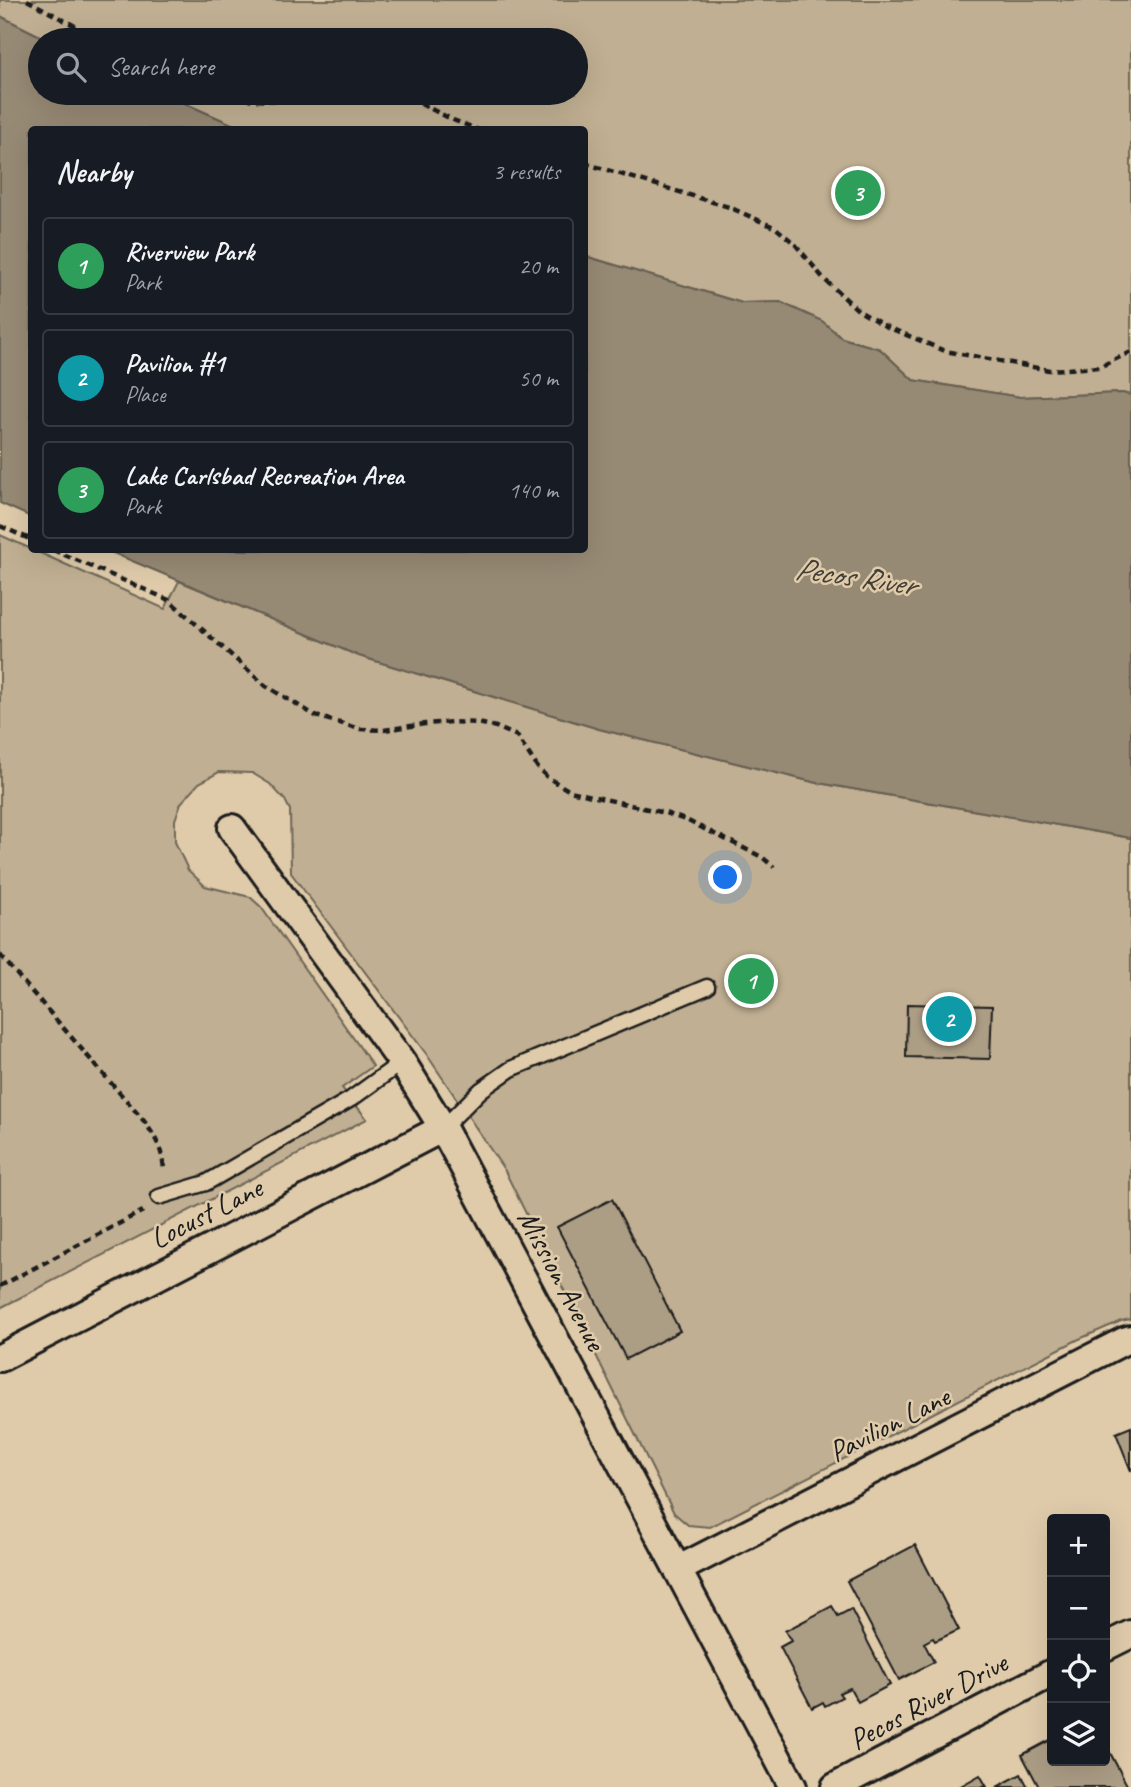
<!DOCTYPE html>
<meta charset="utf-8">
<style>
body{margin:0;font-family:Caveat,sans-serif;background:#242831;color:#f1f3f6}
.controls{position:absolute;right:21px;bottom:21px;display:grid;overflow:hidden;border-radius:7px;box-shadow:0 7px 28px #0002}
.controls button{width:63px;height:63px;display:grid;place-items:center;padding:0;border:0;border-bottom:2px solid #363941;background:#171b24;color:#f1f3f6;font:35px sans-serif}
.you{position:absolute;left:726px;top:878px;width:24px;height:24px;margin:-18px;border:5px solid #fff;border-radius:50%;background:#1a73e8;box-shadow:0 0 0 10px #1a73e833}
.badge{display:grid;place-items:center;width:46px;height:46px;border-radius:50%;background:#2563eb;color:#fff;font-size:23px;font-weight:700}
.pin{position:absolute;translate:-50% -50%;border:4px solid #fff;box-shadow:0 2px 7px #0006}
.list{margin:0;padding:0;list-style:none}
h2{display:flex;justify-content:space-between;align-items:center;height:91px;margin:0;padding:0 28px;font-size:30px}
h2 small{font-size:23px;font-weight:400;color:#9ea1a6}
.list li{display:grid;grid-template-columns:46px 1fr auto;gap:21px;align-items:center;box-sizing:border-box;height:98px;margin:0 14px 14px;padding:0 14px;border:2px solid #363941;border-radius:7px}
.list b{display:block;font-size:26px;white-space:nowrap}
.list p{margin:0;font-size:23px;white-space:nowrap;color:#9ea1a6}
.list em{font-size:23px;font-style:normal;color:#9ea1a6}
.icon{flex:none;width:38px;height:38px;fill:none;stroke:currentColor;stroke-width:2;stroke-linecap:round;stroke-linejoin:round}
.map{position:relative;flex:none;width:1131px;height:1787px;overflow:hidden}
.search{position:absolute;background:#171b24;box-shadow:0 7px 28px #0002;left:28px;top:28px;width:560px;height:77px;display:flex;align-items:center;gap:18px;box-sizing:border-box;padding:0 24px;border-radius:38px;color:#9ea1a6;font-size:26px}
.panel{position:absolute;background:#171b24;box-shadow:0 7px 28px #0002;left:28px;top:126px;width:560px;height:427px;border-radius:7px}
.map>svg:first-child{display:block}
.green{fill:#c0af92;stroke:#6e6657;stroke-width:2}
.water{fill:#978a75;stroke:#665e51;stroke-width:2}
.building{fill:#ac9d85;stroke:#1c1c1c;stroke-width:2}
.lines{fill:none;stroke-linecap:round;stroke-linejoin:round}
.service-casing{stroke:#1c1c1c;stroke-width:19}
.minor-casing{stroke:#1c1c1c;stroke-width:32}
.path{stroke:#1c1c1c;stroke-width:4.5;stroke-dasharray:7 5;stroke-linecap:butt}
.service{stroke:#dfcbaa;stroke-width:14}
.minor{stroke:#dfcbaa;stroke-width:26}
.labels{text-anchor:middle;stroke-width:5;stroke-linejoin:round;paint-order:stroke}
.street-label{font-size:30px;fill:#1c1c1c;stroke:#dfcbaa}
.water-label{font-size:32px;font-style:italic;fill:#413d37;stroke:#dfcbaa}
</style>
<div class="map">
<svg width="1131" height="1787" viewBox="0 0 1131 1787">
<rect width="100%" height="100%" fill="#dfcbaa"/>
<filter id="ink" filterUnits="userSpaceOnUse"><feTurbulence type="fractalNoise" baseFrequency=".0143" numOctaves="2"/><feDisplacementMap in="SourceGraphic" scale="14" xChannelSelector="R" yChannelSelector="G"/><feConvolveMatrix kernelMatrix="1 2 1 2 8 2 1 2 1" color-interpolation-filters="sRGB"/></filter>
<g filter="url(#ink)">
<g class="green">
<path d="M 0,0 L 1131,0 L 1131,395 L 1122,393 L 1020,397 L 913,380 L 880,349 L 842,338 L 822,321 L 780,302 L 742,303 L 585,256 L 584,130 L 243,129 L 161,93 L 576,93 L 576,40 L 48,40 L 0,16 Z"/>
<path d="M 0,535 L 165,609 L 179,581 L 359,656 L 599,729 L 813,782 L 1131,838 L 1131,1319 L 1121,1321 L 1077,1340 L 710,1527 L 688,1525 L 674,1513 L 505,1171 L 427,1055 L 291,873 L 290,810 L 285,800 L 270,784 L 252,773 L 219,772 L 199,783 L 181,803 L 175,820 L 175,842 L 188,870 L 205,886 L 250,897 L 261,907 L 373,1066 L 342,1088 L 367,1119 L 0,1308 Z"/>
</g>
<g class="water">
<path d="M 0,16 L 48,40 L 40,40 L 40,93 L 161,93 L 243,129 L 32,130 L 31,517 L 0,503 Z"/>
<path d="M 585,256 L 742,303 L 780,302 L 822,321 L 842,338 L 880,349 L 913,380 L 1020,397 L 1122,393 L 1131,395 L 1131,838 L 813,782 L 599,729 L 359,656 L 106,550 L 584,550 Z"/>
</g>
<g class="building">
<path d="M 907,1004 L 992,1006 L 990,1059 L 906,1057 Z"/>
<path d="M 612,1199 L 680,1331 L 626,1359 L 557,1227 Z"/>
<path d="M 1131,1427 L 1131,1471 L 1116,1433 Z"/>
<path d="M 915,1545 L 959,1630 L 935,1641 L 933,1638 L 924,1643 L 934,1662 L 899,1680 L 847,1581 Z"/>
<path d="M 832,1606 L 838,1616 L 851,1609 L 890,1685 L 858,1702 L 850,1688 L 839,1693 L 842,1697 L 825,1706 L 823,1702 L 812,1708 L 780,1647 L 791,1641 L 785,1631 Z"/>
<path d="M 1052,1739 L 1052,1761 L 1105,1761 L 1105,1743 L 1128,1787 L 1039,1787 L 1022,1755 Z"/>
<path d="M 1021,1774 L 1028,1787 L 997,1787 Z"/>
<path d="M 980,1775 L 987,1787 L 959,1787 Z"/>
</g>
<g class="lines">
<defs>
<g id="service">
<path d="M 443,1128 L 481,1090 L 511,1069 L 707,987"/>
<path d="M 159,1197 L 206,1183 L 351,1099 L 402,1062"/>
</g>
<g id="minor">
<path d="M 232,828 L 402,1062 L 443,1128 L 793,1787"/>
<path d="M 0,1358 L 443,1128"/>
<path d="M 679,1569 L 1124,1341 L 1131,1339"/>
<path d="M 1105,1647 L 1131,1634"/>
<path d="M 835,1787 L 1052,1673"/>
</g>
</defs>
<use href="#service" class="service-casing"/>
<use href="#minor" class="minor-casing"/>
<g class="path">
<path d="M 27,0 L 101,40"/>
<path d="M 221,93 C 255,103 278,103 312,93"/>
<path d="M 399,93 L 453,120 L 479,130"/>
<path d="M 584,163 L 729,207 L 776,228 L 795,244 L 824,279 L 859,311 L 885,326 L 945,351 L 1049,370 L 1099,367 L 1131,352"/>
<path d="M 0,526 L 32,540"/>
<path d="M 53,550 L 169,600 L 266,686 L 316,716 L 360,729 L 384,730 L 425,724 L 452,722 L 478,723 L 496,727 L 517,736 L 538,768 L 547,777 L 570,791 L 665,813 L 688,821 L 762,857 L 774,867"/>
<path d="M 0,955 L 144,1121 C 156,1138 163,1150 164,1171"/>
<path d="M 0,1286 L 143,1211"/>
</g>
<use href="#service" class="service"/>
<use href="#minor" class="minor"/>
</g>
</g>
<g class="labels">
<g class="street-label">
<text transform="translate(206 1213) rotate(-27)" y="10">Locust Lane</text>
<text transform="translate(562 1280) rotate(62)" y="10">Mission Avenue</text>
<text transform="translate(889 1424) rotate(-27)" y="10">Pavilion Lane</text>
<text transform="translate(928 1701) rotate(-28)" y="10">Pecos River Drive</text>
</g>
<g class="water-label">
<text transform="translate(855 576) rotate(8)" y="11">Pecos River</text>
</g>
</g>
</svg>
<div class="controls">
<button>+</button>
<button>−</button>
<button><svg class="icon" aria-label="locate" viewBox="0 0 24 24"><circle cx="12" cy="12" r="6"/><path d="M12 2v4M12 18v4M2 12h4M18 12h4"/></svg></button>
<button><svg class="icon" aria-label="layers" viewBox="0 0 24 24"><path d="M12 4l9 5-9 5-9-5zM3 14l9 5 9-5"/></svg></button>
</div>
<div class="you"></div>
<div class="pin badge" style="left:751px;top:981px;background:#2e9e5b">1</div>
<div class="pin badge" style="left:949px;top:1019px;background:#0f9aa8">2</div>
<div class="pin badge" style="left:858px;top:193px;background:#2e9e5b">3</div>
<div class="search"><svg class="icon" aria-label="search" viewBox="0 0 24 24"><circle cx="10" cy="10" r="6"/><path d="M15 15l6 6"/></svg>Search here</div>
<section class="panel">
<h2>Nearby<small>3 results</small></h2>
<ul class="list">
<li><span class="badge" style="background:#2e9e5b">1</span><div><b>Riverview Park</b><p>Park</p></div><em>20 m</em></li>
<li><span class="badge" style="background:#0f9aa8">2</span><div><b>Pavilion #1</b><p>Place</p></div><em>50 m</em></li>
<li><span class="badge" style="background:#2e9e5b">3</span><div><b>Lake Carlsbad Recreation Area</b><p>Park</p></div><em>140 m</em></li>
</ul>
</section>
</div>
